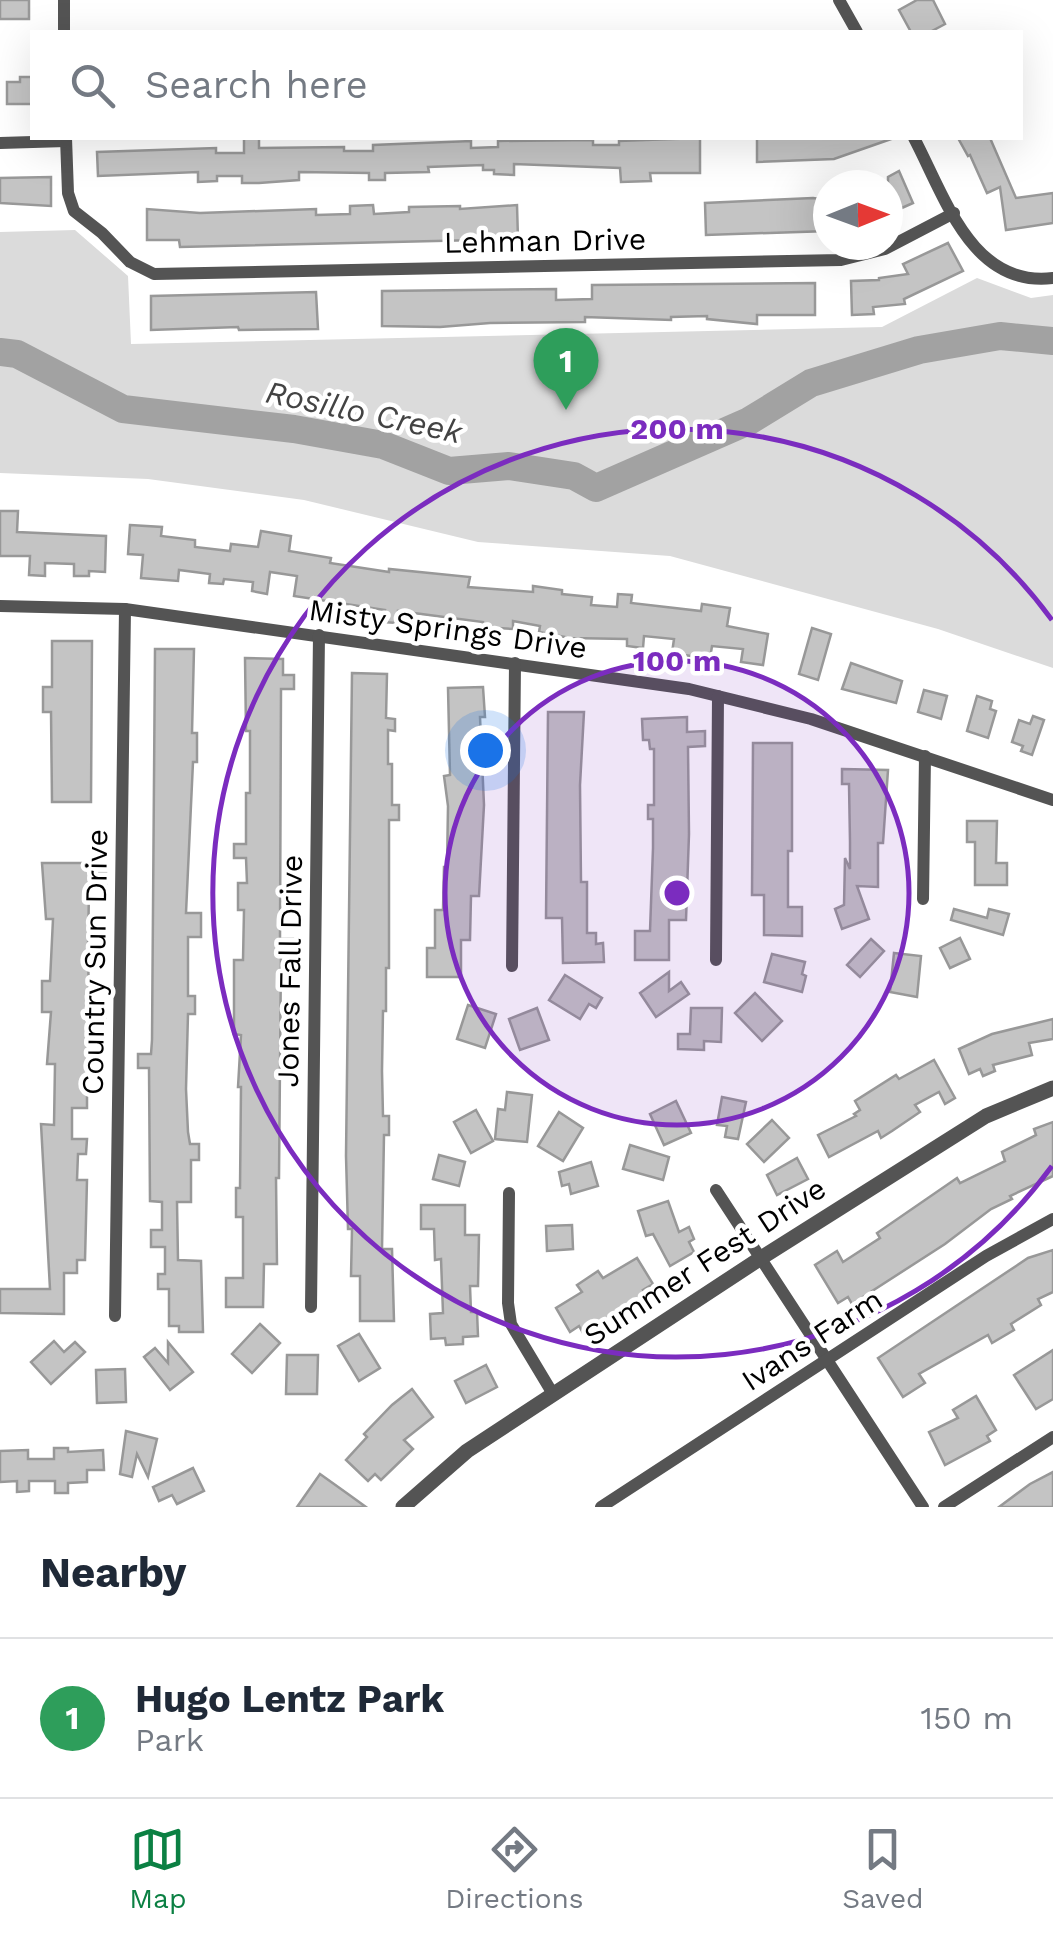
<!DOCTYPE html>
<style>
body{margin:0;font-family:"Work Sans",sans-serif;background:#f2f2f3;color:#1f2937}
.compass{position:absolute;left:813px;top:170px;width:90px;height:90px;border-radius:50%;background:#fff;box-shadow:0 10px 40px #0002;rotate:89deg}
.you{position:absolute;left:485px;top:750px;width:35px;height:35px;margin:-25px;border:8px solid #fff;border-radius:50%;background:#1a73e8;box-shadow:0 0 0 15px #1a73e833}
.badge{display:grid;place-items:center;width:65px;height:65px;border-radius:50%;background:#0b8043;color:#fff;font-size:32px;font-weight:700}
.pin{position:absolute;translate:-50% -82px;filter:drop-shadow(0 2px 5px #0008)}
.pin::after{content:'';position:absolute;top:52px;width:35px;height:30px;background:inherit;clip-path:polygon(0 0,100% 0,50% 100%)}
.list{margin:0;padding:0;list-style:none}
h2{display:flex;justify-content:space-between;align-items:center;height:130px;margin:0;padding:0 40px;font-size:42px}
h2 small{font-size:32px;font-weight:400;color:#747a83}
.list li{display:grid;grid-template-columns:65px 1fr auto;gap:30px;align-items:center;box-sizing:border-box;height:160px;padding:0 40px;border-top:2px solid #e0e1e3}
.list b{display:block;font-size:38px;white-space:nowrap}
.list p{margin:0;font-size:32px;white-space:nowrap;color:#747a83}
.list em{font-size:32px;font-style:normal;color:#747a83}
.icon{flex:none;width:55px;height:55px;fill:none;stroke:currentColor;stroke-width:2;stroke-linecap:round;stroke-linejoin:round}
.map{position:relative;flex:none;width:1053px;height:1507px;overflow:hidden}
.search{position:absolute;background:#fff;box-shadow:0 10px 40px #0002;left:30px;right:30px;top:30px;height:110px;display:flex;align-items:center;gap:25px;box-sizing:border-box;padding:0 35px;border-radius:0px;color:#747a83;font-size:38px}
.sheet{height:290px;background:#fff}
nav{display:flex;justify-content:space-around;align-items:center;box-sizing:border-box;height:140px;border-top:2px solid #e0e1e3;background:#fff;font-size:28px;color:#747a83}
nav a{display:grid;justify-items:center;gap:5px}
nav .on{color:#0b8043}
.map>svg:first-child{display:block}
.green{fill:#dbdbdb}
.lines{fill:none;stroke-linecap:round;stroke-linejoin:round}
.river{stroke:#a2a2a2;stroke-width:28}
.building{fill:#c4c4c4;stroke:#989898;stroke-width:2.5}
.minor{stroke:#545454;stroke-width:12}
.tertiary{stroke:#545454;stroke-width:15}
.ring{fill:none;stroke:#7b2cbf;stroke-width:5}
.labels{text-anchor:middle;stroke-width:9;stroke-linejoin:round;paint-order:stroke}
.street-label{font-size:30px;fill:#000;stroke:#fff}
.water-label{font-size:32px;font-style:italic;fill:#434343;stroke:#fff}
.centre{fill:#7b2cbf;stroke:#fff;stroke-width:5}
.ring-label{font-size:30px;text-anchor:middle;font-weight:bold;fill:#7b2cbf;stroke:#fff;stroke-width:9;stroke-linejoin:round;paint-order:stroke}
</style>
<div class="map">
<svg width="1053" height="1507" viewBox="0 0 1053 1507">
<rect width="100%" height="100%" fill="#fff"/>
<path class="green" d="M 75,230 L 128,276 L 131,344 L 882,327 L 977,278 L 1031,298 L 1053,295 L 1053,668 L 938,629 L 670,556 L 478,542 L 304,500 L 148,479 L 0,473 L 0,232 Z"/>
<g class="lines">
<path class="river" d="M 0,352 L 17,354 L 123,409 L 294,429 L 383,445 L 449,471 L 509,466 L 574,476 L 596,488 L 749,421 L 811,383 L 919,350 L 1000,336 L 1053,341"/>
</g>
<g class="building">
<rect x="0" y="0" width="29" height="19"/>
<path d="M 917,0 L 933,0 L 945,24 L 930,32 L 911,32 L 899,10 Z"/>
<path d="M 20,77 L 32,77 L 32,104 L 7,104 L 7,82 L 20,82 Z"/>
<path d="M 244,138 L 259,138 L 259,148 L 344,147 L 344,151 L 373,151 L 373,145 L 471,141 L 471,148 L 498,147 L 498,141 L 593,140 L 593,145 L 619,145 L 619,141 L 700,138 L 700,173 L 650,173 L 651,181 L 621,182 L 620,168 L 514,164 L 514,175 L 494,174 L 494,170 L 483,170 L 483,165 L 428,167 L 429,172 L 385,173 L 385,180 L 369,180 L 369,173 L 299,172 L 299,180 L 259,183 L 242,183 L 242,176 L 217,176 L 217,181 L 198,182 L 198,172 L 98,176 L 97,152 L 216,148 L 216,153 L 244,153 Z"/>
<path d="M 757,138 L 891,138 L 891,139 L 834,159 L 757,162 Z"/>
<path d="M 958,138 L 990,138 L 1016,198 L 1053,193 L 1053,223 L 1006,230 L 1000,187 L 987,193 L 970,155 L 968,156 Z"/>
<path d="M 899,171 L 913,203 L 895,211 L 888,196 L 888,177 Z"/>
<path d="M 51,177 L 51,206 L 0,203 L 0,178 Z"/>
<path d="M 813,198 L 828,200 L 828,231 L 706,235 L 705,203 Z"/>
<path d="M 373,205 L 374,214 L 409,212 L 409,207 L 460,206 L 460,209 L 517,205 L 518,239 L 180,247 L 179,240 L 147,240 L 147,209 L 200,213 L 316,209 L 316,215 L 350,214 L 350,206 Z"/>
<path d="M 948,243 L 963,271 L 904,299 L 905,304 L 873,307 L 874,314 L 852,315 L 851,281 L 879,280 L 879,278 L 908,274 L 903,264 Z"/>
<path d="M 815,283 L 815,315 L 757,315 L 757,324 L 707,319 L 707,316 L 671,317 L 671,320 L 585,317 L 585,322 L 490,323 L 440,327 L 382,326 L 382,291 L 556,289 L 556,300 L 592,299 L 592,285 Z"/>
<path d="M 316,292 L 318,329 L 239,330 L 238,327 L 151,330 L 151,296 Z"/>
<path d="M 0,511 L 18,511 L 17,532 L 106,536 L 105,572 L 89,571 L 89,576 L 74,576 L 74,564 L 45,563 L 45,576 L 29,575 L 30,556 L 0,556 Z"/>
<path d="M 130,525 L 162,527 L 161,536 L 195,540 L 195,547 L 230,551 L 231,544 L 258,547 L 261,531 L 291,536 L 289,551 L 331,558 L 330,563 L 389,572 L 389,569 L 470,577 L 468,587 L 533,592 L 533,586 L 562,590 L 562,594 L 592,597 L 591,605 L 617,607 L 618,594 L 632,595 L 631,603 L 701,611 L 702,604 L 730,608 L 727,626 L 768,634 L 763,665 L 741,662 L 743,649 L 712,646 L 710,659 L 672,653 L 674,639 L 644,636 L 643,648 L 627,646 L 627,639 L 570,638 L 539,632 L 540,626 L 513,621 L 513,629 L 483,627 L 483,622 L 398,611 L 397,623 L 383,622 L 385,610 L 294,596 L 297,576 L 270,572 L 267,594 L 252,591 L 253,582 L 224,579 L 223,584 L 209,583 L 210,574 L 179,570 L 178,581 L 141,578 L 143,555 L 128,554 Z"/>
<path d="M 812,628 L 831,634 L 818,680 L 799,674 Z"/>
<path d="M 52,641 L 92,641 L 91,802 L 52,802 L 51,712 L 43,712 L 43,687 L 52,687 Z"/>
<path d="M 155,649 L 194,649 L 192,733 L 197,733 L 197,762 L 193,762 L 186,913 L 201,913 L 201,937 L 188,937 L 188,996 L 195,996 L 195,1014 L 188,1014 L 186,1089 L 188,1132 L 190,1144 L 199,1144 L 199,1160 L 191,1160 L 191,1202 L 177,1202 L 178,1260 L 201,1261 L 203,1332 L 179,1332 L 179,1326 L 169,1326 L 169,1289 L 158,1289 L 158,1274 L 165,1274 L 165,1247 L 151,1247 L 151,1230 L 162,1230 L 162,1202 L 150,1201 L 149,1068 L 138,1068 L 138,1054 L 151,1054 L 152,1040 Z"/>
<path d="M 245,658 L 283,659 L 283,675 L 294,675 L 294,689 L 281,689 L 280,939 L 298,939 L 298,954 L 281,954 L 279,1178 L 276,1178 L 277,1264 L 264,1264 L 263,1307 L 226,1307 L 226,1278 L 243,1278 L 243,1217 L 236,1217 L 236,1188 L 240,1188 L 241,1087 L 238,1087 L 241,1035 L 234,1034 L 234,960 L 243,960 L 244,910 L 238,910 L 238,883 L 247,883 L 246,858 L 234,858 L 234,844 L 246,844 L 246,793 L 250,793 L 250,731 L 246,731 Z"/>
<path d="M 851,663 L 902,681 L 896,703 L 842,689 Z"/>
<path d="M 352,673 L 387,674 L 386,718 L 395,719 L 395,731 L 388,730 L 388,764 L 392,764 L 392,805 L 399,805 L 399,820 L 389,820 L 389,968 L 386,968 L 386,1011 L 383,1011 L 382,1071 L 383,1116 L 389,1116 L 389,1135 L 384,1135 L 382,1249 L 392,1249 L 394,1321 L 360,1321 L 360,1276 L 351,1276 L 352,1229 L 348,1229 L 346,1156 Z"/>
<path d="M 483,687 L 485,717 L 480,717 L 484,805 L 479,896 L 471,896 L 470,940 L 461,940 L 461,977 L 427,977 L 427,948 L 435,948 L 435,910 L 443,910 L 444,867 L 447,867 L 448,806 L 444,776 L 450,775 L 448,688 Z"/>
<path d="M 924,690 L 947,696 L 941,719 L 918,712 Z"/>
<path d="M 977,696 L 992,701 L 990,709 L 996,711 L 988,738 L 967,731 Z"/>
<path d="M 548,712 L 584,712 L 580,785 L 581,882 L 587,882 L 587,933 L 596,933 L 596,944 L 603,943 L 604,962 L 563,963 L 562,918 L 546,918 Z"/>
<path d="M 1033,716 L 1044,720 L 1032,755 L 1021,751 L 1023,746 L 1012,742 L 1019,720 L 1030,724 Z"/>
<path d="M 687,717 L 687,732 L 705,731 L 705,746 L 688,747 L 689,834 L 686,920 L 669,920 L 669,960 L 635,960 L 635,931 L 650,931 L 653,848 L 653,819 L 648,819 L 648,805 L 654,805 L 654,749 L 650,749 L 649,740 L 643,740 L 642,719 Z"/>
<path d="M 753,743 L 792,743 L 792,851 L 788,851 L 788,907 L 802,907 L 802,936 L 764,935 L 764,895 L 752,895 Z"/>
<path d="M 842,769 L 888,770 L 883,843 L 878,843 L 878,887 L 857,886 L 869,919 L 842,929 L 835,909 L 844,905 L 845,858 L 850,869 L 850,842 L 849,784 L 842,784 Z"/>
<path d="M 967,821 L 997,821 L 996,863 L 1007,863 L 1007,885 L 975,885 L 975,842 L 967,842 Z"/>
<path d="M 42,863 L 90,863 L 90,873 L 106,873 L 106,889 L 89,889 L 88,950 L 89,1005 L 105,1005 L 105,1021 L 87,1021 L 87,1108 L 72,1108 L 72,1139 L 87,1139 L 86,1154 L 78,1154 L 77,1180 L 87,1180 L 85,1260 L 77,1260 L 77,1273 L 64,1273 L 64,1314 L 0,1313 L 0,1289 L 50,1289 L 41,1124 L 54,1125 L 55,1064 L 47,1064 L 51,1012 L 42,1012 L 42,981 L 50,981 L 53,919 L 46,919 Z"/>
<path d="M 954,909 L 987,918 L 989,909 L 1009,914 L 1003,935 L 951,920 Z"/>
<path d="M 960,938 L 970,959 L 950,968 L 940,948 Z"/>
<path d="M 871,939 L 884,951 L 860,977 L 847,965 Z"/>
<path d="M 894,953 L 921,956 L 917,997 L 890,992 Z"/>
<path d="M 772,954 L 805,962 L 802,974 L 806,976 L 802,992 L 764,982 Z"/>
<path d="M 669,972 L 669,991 L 681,982 L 689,994 L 656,1017 L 640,993 Z"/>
<path d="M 565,975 L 602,998 L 596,1008 L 589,1004 L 580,1019 L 549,1000 Z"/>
<path d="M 755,993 L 782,1021 L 762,1041 L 735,1013 Z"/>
<path d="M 468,1005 L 496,1014 L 485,1048 L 457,1039 Z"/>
<path d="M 537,1008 L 549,1040 L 520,1050 L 509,1019 Z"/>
<path d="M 691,1008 L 722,1008 L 721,1042 L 704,1041 L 704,1050 L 678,1049 L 678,1034 L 690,1034 Z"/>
<path d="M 1053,1019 L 1053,1039 L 1029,1043 L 1032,1055 L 993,1065 L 995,1071 L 983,1076 L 980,1069 L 969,1074 L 959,1049 L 992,1034 Z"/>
<path d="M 934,1060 L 955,1098 L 945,1104 L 939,1092 L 915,1105 L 920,1112 L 892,1131 L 881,1138 L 878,1131 L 829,1157 L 818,1135 L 856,1116 L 854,1114 L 860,1110 L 855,1101 L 896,1075 L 899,1079 Z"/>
<path d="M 507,1092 L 532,1095 L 527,1142 L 495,1139 L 498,1109 L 505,1110 Z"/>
<path d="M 722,1097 L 746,1102 L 738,1139 L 725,1137 L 727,1126 L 717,1125 Z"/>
<path d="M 676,1101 L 691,1133 L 664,1145 L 650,1114 Z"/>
<path d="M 476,1110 L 493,1141 L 471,1153 L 454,1122 Z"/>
<path d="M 559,1112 L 583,1128 L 563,1161 L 538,1146 Z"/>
<path d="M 772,1120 L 789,1138 L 764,1162 L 747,1144 Z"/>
<path d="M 1053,1122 L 1053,1176 L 1010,1196 L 1012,1199 L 991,1209 L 945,1244 L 852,1304 L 848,1297 L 838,1303 L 815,1265 L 837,1251 L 843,1262 L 880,1238 L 877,1233 L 957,1178 L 960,1183 L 1005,1161 L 1002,1152 L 1036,1135 L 1034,1129 Z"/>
<path d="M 630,1145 L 669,1157 L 663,1180 L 623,1169 Z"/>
<path d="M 439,1155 L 465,1162 L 459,1186 L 433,1179 Z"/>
<path d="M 797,1158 L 808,1179 L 777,1195 L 767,1175 Z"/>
<path d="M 591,1162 L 598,1186 L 571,1194 L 569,1184 L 562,1186 L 559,1172 Z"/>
<path d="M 668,1201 L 679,1232 L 689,1227 L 694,1239 L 689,1242 L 694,1252 L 670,1266 L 653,1234 L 646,1236 L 638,1211 Z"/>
<path d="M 421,1205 L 465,1205 L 465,1235 L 479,1235 L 478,1286 L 470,1286 L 471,1312 L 477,1312 L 478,1336 L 463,1337 L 463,1344 L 446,1345 L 445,1338 L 431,1339 L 430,1314 L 443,1313 L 441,1259 L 435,1260 L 434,1229 L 421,1229 Z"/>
<path d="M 572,1225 L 573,1249 L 547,1251 L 546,1226 Z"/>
<path d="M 1053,1250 L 1053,1292 L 1038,1299 L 1041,1305 L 1011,1324 L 1014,1330 L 992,1343 L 988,1335 L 919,1374 L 925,1383 L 903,1397 L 878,1358 L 1028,1258 Z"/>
<path d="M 637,1258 L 653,1284 L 643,1290 L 646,1295 L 583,1333 L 579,1326 L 570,1332 L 556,1308 L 582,1292 L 577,1285 L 598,1271 L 603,1278 Z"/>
<path d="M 260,1324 L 280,1343 L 252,1373 L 232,1354 Z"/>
<path d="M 359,1334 L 380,1368 L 359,1381 L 338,1346 Z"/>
<path d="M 54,1341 L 64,1352 L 75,1342 L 85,1352 L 51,1384 L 31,1362 Z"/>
<path d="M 168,1342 L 193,1372 L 170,1390 L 144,1357 L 155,1348 L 168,1363 Z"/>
<path d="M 1053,1350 L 1053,1399 L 1036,1409 L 1014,1375 Z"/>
<path d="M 287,1355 L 318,1355 L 317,1394 L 286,1394 Z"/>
<path d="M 486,1365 L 497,1387 L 466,1403 L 455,1381 Z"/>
<path d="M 125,1369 L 126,1402 L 97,1403 L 96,1370 Z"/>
<path d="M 412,1389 L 433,1417 L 404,1440 L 413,1449 L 381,1480 L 375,1474 L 368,1481 L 346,1460 L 367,1437 L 364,1434 L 392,1405 Z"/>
<path d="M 976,1396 L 996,1430 L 987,1436 L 990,1441 L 945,1465 L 929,1432 L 958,1418 L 953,1410 Z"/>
<path d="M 126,1431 L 157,1439 L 148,1477 L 137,1454 L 132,1477 L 120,1474 Z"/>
<path d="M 54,1448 L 68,1448 L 68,1452 L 103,1450 L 104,1470 L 87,1470 L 87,1482 L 68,1483 L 68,1493 L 55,1493 L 55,1481 L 29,1481 L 29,1491 L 17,1492 L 17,1481 L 0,1482 L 0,1451 L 28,1450 L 28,1459 L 54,1459 Z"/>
<path d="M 193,1468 L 204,1491 L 177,1504 L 172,1495 L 159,1501 L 153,1487 Z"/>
<path d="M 1053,1472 L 1053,1507 L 999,1507 L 1030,1484 Z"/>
<path d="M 320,1474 L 348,1494 L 366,1507 L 297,1507 Z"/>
</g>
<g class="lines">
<g class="minor">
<path d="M 64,0 L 64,32"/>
<path d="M 839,0 L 857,32"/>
<path d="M 66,138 L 68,193 L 74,211 L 102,233 L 130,262 L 154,274 L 841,260 L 885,249 L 954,213"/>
<path d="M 914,138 C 945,197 972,288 1053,278"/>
<path d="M 0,143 L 66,141"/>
<path d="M 0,606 L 125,609 L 689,689 L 811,719 L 1053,800"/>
<path d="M 923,899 L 925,756"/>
<path d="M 716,960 L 718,696"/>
<path d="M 512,966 L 515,663"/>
<path d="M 716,1190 L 923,1507"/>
<path d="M 509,1193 L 508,1303 L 511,1324 L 553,1394"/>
<path d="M 311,1307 L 319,635"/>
<path d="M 115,1316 L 125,609"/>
<path d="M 601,1507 L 986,1256 L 1053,1219"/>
<path d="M 944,1507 L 1053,1437"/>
</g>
<path class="tertiary" d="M 403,1507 L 467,1451 L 761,1258 L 986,1116 L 1053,1088"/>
</g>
<circle cx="677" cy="893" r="232" fill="#7b2cbf" fill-opacity=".12"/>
<g class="ring">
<circle cx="677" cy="893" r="232"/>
<path d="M1052 1166A464 464 0 1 1 1052 620"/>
</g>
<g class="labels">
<g class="street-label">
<text transform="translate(545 241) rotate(-1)" y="10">Lehman Drive</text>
<text transform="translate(448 629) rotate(8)" y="10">Misty Springs Drive</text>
<text transform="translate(95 962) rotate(-89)" y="10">Country Sun Drive</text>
<text transform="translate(290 971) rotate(-89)" y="10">Jones Fall Drive</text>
<text transform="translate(705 1262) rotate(-33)" y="10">Summer Fest Drive</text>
<text transform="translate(812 1340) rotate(-33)" y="10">Ivans Farm</text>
</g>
<g class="water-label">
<text transform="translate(364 412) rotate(12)" y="11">Rosillo Creek</text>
</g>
</g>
<circle cx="677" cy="893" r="15" class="centre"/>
<g class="ring-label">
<text x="677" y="439">200 m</text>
<text x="677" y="671">100 m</text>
</g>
</svg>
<svg class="compass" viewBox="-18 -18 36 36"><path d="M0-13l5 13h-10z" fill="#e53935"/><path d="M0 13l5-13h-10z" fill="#747a83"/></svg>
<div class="you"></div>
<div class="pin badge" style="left:566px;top:410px;background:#2e9e5b">1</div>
<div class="search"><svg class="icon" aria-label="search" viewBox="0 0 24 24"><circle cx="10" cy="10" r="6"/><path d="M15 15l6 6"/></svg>Search here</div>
</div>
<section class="sheet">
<h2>Nearby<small></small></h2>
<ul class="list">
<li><span class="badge" style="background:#2e9e5b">1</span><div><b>Hugo Lentz Park</b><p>Park</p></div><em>150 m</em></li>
</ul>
</section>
<nav>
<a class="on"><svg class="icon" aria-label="map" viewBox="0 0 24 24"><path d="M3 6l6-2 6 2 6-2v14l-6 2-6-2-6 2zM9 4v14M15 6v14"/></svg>Map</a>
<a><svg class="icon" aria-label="directions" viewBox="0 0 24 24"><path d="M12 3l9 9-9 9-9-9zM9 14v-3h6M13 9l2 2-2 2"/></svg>Directions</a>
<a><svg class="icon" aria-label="saved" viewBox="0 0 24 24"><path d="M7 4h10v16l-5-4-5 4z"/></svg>Saved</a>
</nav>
